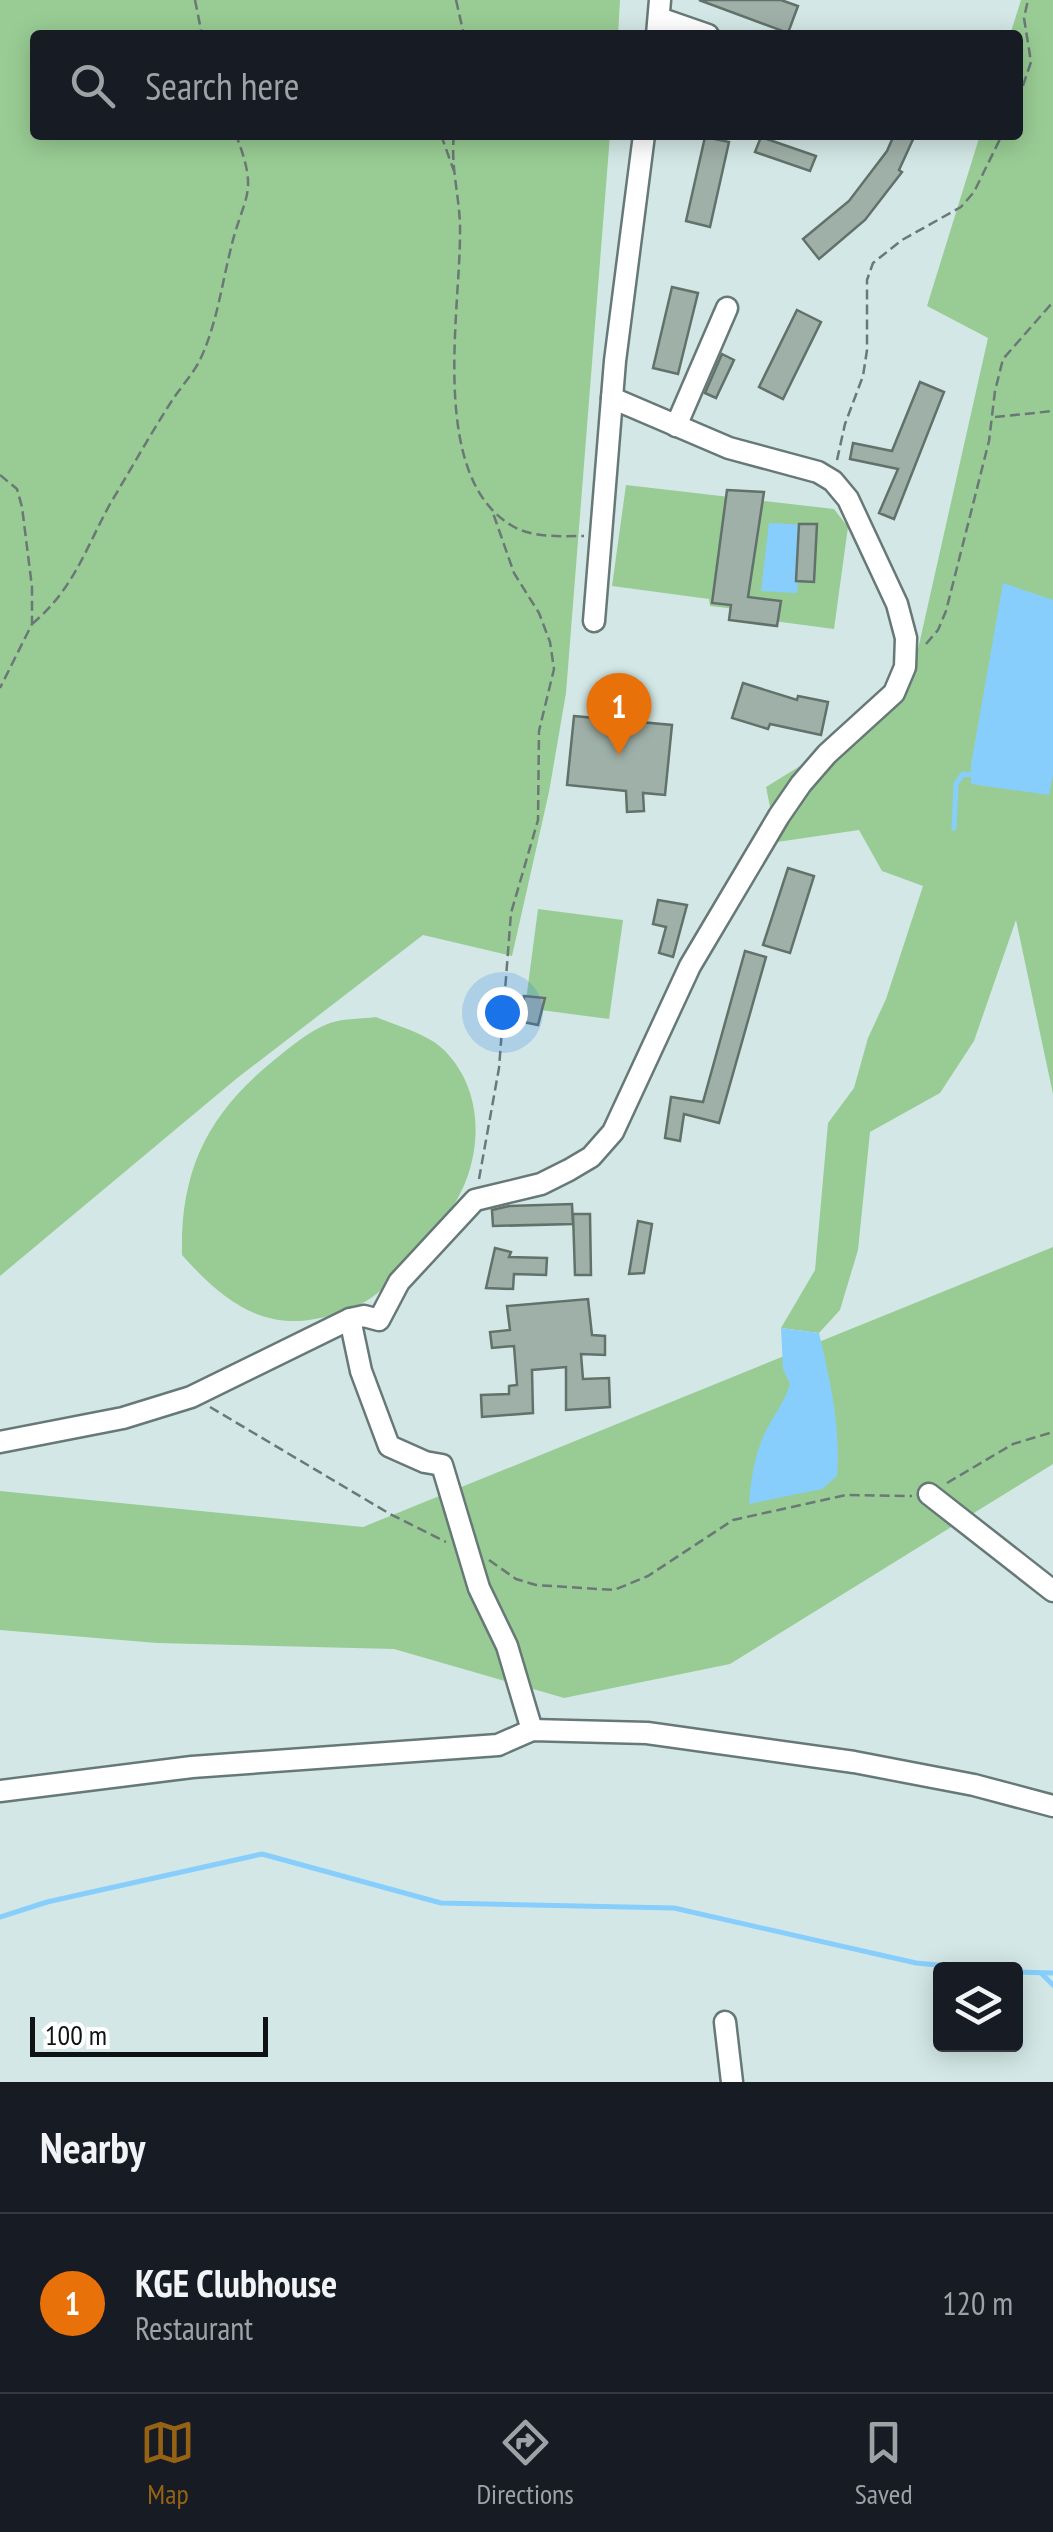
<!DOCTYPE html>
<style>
body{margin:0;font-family:"PT Sans Narrow",sans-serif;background:#242831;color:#f1f3f6}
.controls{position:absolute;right:30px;bottom:30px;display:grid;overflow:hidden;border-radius:10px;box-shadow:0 5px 25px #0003}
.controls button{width:90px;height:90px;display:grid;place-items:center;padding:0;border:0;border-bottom:2px solid #363941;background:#171b24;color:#f1f3f6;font:50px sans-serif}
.scale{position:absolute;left:30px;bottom:25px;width:238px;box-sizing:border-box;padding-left:10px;border:5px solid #0d1413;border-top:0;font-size:28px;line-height:35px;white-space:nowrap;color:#0d1413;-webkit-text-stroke:8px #fff;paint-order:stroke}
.you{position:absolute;left:502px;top:1012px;width:35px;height:35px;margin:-25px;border:8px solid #fff;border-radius:50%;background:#1a73e8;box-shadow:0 0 0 15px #1a73e833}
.badge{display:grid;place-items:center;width:65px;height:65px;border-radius:50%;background:#956215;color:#fff;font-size:32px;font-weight:700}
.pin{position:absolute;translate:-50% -82px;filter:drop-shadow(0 2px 5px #0008)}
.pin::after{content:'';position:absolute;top:52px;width:35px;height:30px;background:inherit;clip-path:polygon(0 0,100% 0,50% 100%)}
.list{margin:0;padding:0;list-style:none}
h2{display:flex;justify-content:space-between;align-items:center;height:130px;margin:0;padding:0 40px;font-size:42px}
h2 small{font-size:32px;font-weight:400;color:#9ea1a6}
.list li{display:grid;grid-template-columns:65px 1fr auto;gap:30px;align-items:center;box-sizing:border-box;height:180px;padding:0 40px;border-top:2px solid #363941}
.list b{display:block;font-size:38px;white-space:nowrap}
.list p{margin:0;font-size:32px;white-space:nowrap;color:#9ea1a6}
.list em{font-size:32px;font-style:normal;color:#9ea1a6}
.icon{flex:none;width:55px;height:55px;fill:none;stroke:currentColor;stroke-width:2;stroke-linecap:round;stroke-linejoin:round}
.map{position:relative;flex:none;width:1053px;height:2082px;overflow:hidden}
.search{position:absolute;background:#171b24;box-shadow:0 5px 25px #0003;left:30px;right:30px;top:30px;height:110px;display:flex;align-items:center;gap:25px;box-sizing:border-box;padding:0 35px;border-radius:10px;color:#9ea1a6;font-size:38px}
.sheet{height:310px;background:#171b24}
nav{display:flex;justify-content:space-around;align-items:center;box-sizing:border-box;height:140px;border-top:2px solid #363941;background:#171b24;font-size:28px;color:#9ea1a6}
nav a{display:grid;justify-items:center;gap:5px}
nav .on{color:#956215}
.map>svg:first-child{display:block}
.green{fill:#99cc94}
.water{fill:#87cefc}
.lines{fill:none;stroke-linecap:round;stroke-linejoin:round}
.stream{stroke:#87cefc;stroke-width:5}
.building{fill:#9fb0a8;stroke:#62716a;stroke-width:2.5}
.minor-casing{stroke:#677977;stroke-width:25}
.path{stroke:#6a7876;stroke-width:2.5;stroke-dasharray:10 5;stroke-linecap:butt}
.minor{stroke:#fff;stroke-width:20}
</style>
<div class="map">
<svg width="1053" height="2082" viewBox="0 0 1053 2082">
<rect width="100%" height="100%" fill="#d3e8e6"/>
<g class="green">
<path d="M 0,0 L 620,0 L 618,35 L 35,35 L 35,135 L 610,135 L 566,693 L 549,792 L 512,956 L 423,935 L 236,1079 L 0,1276 Z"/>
<path d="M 1021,0 L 1053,0 L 1053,1094 L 1016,920 L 974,1041 L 940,1093 L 870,1132 L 858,1250 L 840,1310 L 819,1333 L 781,1328 L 815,1270 L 828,1123 L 854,1088 L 868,1038 L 886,999 L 923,886 L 882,871 L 859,830 L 777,842 L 766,787 L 844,739 L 916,658 L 988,338 L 927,306 L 980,135 L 1018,135 L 1018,35 L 1010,35 Z"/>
<path d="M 626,485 L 834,509 L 848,527 L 834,629 L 744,617 L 744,610 L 710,606 L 709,599 L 612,586 Z"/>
<path d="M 538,909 L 623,920 L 609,1019 L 525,1008 Z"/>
<path d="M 376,1017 C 397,1026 429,1034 445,1051 C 490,1097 482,1173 443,1220 C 433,1231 420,1241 410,1252 C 400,1263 393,1278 382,1289 C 369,1302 353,1308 335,1314 C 268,1336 226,1304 182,1255 C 180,1171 207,1115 273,1061 C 290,1047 309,1031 330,1023 C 344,1018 362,1019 376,1017 Z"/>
<path d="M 1053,1247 L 1053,1464 L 730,1664 L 564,1698 L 394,1649 L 157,1643 L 0,1630 L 0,1491 L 363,1527 Z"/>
</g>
<g class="water">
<path d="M 769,523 L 805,525 L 797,593 L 761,591 Z"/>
<path d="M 1003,583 L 1053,600 L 1053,775 L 1049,795 L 971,784 L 971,765 Z"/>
<path d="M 781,1328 L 819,1333 C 830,1379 841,1428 837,1476 L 822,1489 L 749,1504 C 751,1478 755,1450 768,1427 C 776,1412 785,1401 790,1384 L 783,1369 Z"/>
</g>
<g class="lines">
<g class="stream">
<path d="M 954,828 L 956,784 L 963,774 L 971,775"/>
<path d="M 0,1917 L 47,1902 L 262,1854 L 441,1903 L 674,1908 L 916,1963 L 992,1970"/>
<path d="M 1016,1972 L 1053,1973"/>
<path d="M 1042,1974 L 1053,1985"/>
</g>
</g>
<g class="building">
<path d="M 699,0 L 781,0 L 798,6 L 788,33 Z"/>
<path d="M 894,135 L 915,135 L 899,170 L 902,172 L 865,220 L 819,259 L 803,239 L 849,201 L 887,151 Z"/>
<path d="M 705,137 L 729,142 L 710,227 L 686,221 Z"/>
<path d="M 761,137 L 816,156 L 810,171 L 755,152 Z"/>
<path d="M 672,287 L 698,293 L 678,374 L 653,368 Z"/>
<path d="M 797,310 L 821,322 L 783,399 L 759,387 Z"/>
<path d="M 722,354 L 734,360 L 716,398 L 705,393 Z"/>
<path d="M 920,382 L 944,392 L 894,519 L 879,513 L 898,469 L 850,459 L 853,443 L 892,451 Z"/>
<path d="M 727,490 L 764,492 L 748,597 L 781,601 L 777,626 L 729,620 L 731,605 L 712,603 Z"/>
<path d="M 799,524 L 817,524 L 814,582 L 796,581 Z"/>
<path d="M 743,683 L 797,700 L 798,696 L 828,702 L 821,735 L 770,724 L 768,729 L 732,718 Z"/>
<path d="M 574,716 L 672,725 L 665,795 L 643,793 L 644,811 L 627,812 L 626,791 L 567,785 Z"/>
<path d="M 788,868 L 814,876 L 790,953 L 763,945 Z"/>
<path d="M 658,900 L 687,905 L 673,957 L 659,953 L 666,927 L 653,924 Z"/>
<path d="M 745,951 L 766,957 L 719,1123 L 684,1114 L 680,1141 L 665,1138 L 671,1097 L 703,1102 Z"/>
<path d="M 524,996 L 545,998 L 538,1025 L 523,1022 Z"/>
<path d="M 572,1204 L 573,1224 L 493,1226 L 492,1210 L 509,1206 Z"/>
<path d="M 573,1214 L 590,1214 L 591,1275 L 575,1275 Z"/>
<path d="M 638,1221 L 652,1224 L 644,1273 L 629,1274 Z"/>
<path d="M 495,1248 L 511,1252 L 509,1257 L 547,1258 L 546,1275 L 514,1274 L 513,1289 L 486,1288 Z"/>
<path d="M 588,1299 L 592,1335 L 605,1336 L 605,1355 L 581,1354 L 583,1379 L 609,1378 L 610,1407 L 566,1410 L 566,1367 L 532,1370 L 533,1413 L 482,1417 L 481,1395 L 509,1394 L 509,1386 L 517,1385 L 514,1346 L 492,1348 L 490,1332 L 510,1330 L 507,1306 Z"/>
</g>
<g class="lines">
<defs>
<g id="minor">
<path d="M 659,18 L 708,35"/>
<path d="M 657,35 L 660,0"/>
<path d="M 676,426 L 727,308"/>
<path d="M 594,621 L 615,361 L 644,135"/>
<path d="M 350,1319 L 361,1371 L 389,1446 L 425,1462 L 442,1465 L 479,1588 L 507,1646 L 532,1730"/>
<path d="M 0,1442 L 123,1418 L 191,1397 L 350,1319 L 364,1316 L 379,1320 L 399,1282 L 475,1200 L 541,1184 L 569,1170 L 591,1157 L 613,1132 L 690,966 L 779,816 L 801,784 L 827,754 L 894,693 L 905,667 L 906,638 L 897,604 L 848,499 L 833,481 L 818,472 L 729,448 L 612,398"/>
<path d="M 929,1494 L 1053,1591"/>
<path d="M 0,1791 L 192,1767 L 498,1745 L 532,1730 L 647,1733 L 854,1762 L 974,1785 L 1053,1806"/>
<path d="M 725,2022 L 732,2082"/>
</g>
</defs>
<use href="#minor" class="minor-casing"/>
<g class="path">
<path d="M 195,0 L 202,35"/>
<path d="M 456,0 L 464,35"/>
<path d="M 398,33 L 399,35"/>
<path d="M 1018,100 L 1031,62 L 1024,18 L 1028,0"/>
<path d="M 441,135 L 454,171"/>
<path d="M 454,135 C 450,168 461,201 460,234 C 460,315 428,482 516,528 C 537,538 561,536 584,536"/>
<path d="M 995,417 L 1053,411"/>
<path d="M 837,460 L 845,424 L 863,376 L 867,350 L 867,280 L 873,263 L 902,240 L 961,207 L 974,192 L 1002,135"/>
<path d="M 0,475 L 17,489 L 22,507 L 32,587 L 32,624 L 0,688"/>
<path d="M 32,624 C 73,590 85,550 110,504 C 131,469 151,433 173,399 C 181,387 192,375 199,362 C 216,327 221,289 230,252 C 243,194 260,197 236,135"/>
<path d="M 926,644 L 938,630 L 946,611 L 989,441 L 995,391 L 1003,359 L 1053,302"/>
<path d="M 479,1179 L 499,1068 L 511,913 L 538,820 L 539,731 L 554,669 L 550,642 L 539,613 L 514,573 L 493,513"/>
<path d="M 210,1407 L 390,1514 L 446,1542"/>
<path d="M 947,1483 L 1013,1444 L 1053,1432"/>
<path d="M 489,1560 L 516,1579 L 536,1585 L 614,1590 L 648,1576 L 733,1520 L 846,1495 L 912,1496"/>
</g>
<use href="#minor" class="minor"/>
</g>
</svg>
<div class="controls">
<button><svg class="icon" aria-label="layers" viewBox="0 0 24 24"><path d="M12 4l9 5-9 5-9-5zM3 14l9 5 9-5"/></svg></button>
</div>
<div class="scale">100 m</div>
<div class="you"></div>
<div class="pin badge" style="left:619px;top:755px;background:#e8710a">1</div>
<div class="search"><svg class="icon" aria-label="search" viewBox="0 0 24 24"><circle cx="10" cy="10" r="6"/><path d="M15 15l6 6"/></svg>Search here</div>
</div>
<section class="sheet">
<h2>Nearby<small></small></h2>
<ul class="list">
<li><span class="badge" style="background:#e8710a">1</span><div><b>KGE Clubhouse</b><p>Restaurant</p></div><em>120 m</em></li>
</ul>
</section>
<nav>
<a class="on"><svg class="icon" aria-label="map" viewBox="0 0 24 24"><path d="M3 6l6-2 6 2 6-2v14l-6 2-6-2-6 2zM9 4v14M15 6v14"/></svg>Map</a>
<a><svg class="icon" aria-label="directions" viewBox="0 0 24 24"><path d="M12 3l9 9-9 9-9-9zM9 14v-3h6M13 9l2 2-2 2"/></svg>Directions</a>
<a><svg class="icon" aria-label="saved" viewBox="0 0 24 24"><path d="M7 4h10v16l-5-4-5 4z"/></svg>Saved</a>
</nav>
